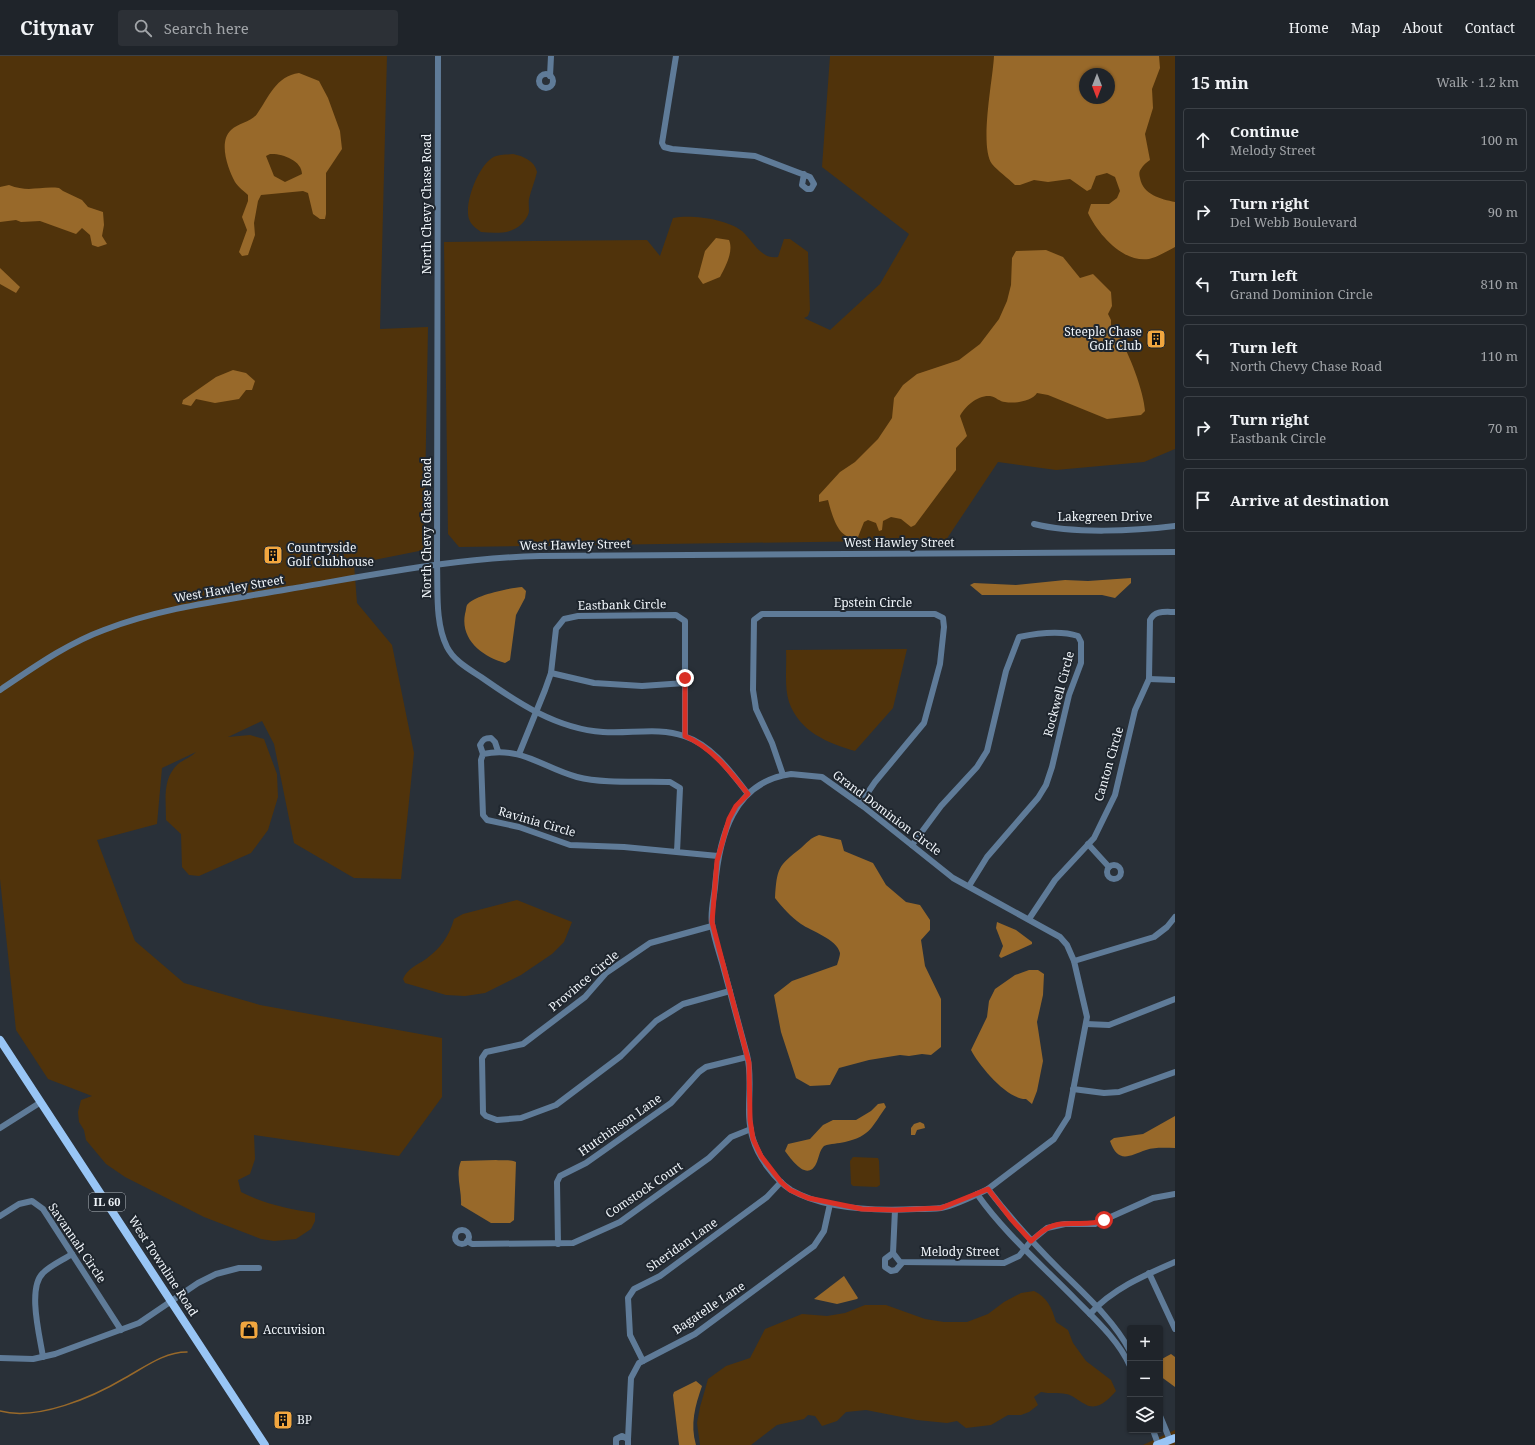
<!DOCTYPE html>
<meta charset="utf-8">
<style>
body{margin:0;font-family:"Noto Serif",serif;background:#2c3036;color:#f1f3f6}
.controls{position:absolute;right:12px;bottom:12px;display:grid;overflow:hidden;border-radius:4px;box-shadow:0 1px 3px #0004}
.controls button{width:36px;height:36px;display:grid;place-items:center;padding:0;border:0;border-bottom:1px solid #3c4147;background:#1f242a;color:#f1f3f6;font:20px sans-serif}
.compass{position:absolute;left:1079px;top:12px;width:36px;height:36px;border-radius:50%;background:#1f242a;box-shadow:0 1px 3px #0004;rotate:180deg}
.stop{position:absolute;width:12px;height:12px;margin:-9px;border:3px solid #d93025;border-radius:50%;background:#fff}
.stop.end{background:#d93025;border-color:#fff;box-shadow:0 1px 4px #0008}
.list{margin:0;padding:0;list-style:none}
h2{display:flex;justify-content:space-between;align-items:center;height:52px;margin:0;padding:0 16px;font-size:17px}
h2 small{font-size:13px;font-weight:400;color:#a1a4a8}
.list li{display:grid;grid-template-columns:26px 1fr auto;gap:12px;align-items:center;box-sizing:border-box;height:64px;margin:0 8px 8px;padding:0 8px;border:1px solid #3c4147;border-radius:4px}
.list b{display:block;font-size:15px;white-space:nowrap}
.list p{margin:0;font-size:13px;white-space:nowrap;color:#a1a4a8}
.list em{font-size:13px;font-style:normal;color:#a1a4a8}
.icon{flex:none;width:22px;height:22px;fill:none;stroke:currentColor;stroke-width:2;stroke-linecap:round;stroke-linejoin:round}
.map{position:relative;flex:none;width:1175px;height:1389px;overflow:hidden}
header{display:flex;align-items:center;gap:24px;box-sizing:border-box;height:56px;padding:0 20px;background:#1f242a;border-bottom:1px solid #3c4147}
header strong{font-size:19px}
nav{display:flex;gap:22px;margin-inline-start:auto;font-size:14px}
.search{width:280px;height:36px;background:#2c3036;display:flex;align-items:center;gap:10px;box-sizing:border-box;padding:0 14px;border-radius:4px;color:#a1a4a8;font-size:15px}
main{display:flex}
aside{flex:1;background:#1f242a}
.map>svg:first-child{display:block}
.green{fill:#50330b;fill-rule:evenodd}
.water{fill:#98692a;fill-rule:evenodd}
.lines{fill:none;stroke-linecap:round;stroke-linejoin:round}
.stream{stroke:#98692a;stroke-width:1.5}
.minor{stroke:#5f7b98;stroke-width:6}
.major{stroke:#98c5f5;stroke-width:8}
.route{stroke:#d93025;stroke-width:5}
.labels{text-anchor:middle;stroke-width:4;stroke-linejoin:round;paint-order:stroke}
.shield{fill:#1f262e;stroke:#b1b7bd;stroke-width:1}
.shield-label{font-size:11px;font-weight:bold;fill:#f0f5fa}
.street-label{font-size:12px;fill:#f0f5fa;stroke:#1f262e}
.poi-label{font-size:12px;fill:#f0f5fa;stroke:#1f262e;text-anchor:start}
</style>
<header>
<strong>Citynav</strong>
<div class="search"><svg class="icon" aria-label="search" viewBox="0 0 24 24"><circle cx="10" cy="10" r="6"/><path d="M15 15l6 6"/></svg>Search here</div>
<nav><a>Home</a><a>Map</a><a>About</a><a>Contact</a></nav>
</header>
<main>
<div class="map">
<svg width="1175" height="1389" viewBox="0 0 1175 1389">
<rect width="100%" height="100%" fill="#293038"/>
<g class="green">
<path d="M 0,0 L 387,0 L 380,273 L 428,271 L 424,494 L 354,508 L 357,547 L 392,589 L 414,697 L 401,823 L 354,822 L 294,787 L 274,688 L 262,665 L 228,681 L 250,679 L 264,683 L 277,718 L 278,741 L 268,774 L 251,797 L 199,820 L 189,819 L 182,811 L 181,778 L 166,764 C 166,743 162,723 178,708 C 183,704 191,701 196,696 L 162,712 L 157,768 L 97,784 L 135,885 L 184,927 L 260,949 L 442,982 L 442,1041 L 399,1100 L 254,1079 L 255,1103 L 250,1118 L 238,1124 L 241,1136 C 264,1148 289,1153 315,1157 L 315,1165 L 311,1173 L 296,1183 L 274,1185 L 261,1183 L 204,1161 L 125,1121 L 106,1108 L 86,1084 L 84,1074 L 79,1066 L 78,1056 L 81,1044 L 92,1040 L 48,1023 L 16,974 L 0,823 Z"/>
<path d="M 830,0 L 1175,0 L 1175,393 L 1144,406 L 1056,414 L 998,406 L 946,484 L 459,491 L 448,478 L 444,186 L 647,184 L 660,200 L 673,162 C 691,158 727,163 742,175 C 753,185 761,204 778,201 L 784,183 L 790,183 L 808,196 L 810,254 L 808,260 L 804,262 L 830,274 L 880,228 L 909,178 L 822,111 ZM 1085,18 L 1109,18 L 1109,42 L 1085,42 Z"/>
<path d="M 513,98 C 523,100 535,105 537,116 C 535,125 531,134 529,143 C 528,148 530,155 528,159 C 519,178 500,178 481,176 C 477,173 471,169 469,163 C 464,147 478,111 492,102 C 498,98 506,99 513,98 Z"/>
<path d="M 907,593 L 893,652 L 855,695 C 827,687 799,675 789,646 C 784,630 787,610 786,594 Z"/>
<path d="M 517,844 L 572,866 L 564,886 L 552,898 L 521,919 L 485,937 L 465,940 L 446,939 L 405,927 L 403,923 C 407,913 417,909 426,903 C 441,892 449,880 454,863 L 463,858 Z"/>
<path d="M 853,1101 L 878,1102 L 879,1105 L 880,1129 L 877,1131 L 853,1130 L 851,1128 L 850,1105 Z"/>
<path d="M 1034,1235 C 1047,1241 1052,1252 1056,1266 L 1068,1274 L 1073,1287 L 1086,1305 L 1111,1324 L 1116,1335 C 1109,1343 1097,1356 1085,1348 C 1078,1345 1073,1339 1066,1338 C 1058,1336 1050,1338 1041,1336 L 1034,1341 L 1038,1349 L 1029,1356 L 1021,1359 L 1008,1359 L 991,1369 L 966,1372 L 957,1365 L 947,1367 L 917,1364 L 866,1354 L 846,1356 L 837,1365 L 822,1370 L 815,1360 L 808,1359 L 804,1363 L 777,1369 L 751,1389 L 700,1389 L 697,1367 L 700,1351 L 708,1323 L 726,1310 L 750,1302 L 765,1273 L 802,1258 L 827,1260 L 845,1257 L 865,1249 L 886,1249 L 925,1263 L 944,1266 L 967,1266 L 988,1258 L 1004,1246 L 1021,1237 Z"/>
<path d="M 1175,1374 L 1175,1389 L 1143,1389 Z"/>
</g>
<g class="water">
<path d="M 994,0 L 1159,0 L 1160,12 L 1152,33 L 1153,52 L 1145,78 L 1150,104 C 1147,106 1143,109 1141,113 C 1139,115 1139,119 1140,122 C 1143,139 1161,143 1175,146 L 1175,191 C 1167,195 1158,201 1149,203 C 1123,207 1098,178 1088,157 L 1091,148 L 1109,148 L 1117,142 L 1120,135 L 1115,121 L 1107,117 L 1096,120 L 1091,133 L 1087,135 L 1070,123 L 1048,126 L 1034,124 L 1020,129 L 1015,129 C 1008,122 998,115 992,108 C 979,90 993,23 994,0 ZM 1085,18 L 1109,18 L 1109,42 L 1085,42 Z"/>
<path d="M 299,17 L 319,25 L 328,42 L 340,75 L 342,93 L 326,117 L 326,158 L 325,163 L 320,163 L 313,158 L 308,137 L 303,135 L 261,139 L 258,145 L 254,167 L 255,179 L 248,199 L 242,200 L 239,196 L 247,174 L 242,161 L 248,145 L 248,139 C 244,135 238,131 235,126 C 228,113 218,86 231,74 C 238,67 251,66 257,58 C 269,41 276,20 299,17 ZM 270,98 C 281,97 302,104 302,118 L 285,126 L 274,120 L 266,100 Z"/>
<path d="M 9,129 C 29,137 39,130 59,132 L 63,135 L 82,144 L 88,151 L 103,156 L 104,169 L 102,180 L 107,188 L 98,191 L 92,189 L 90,179 L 82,172 L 76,178 L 40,165 L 21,166 L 16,164 L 0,166 L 0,131 Z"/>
<path d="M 716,182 L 729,184 C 734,196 725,211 720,221 L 703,228 L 698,221 L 705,195 Z"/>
<path d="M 1046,194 L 1063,201 L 1080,222 L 1093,218 L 1111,236 L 1112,250 L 1108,258 L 1111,264 L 1111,270 C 1112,275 1116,276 1118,280 C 1129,296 1144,336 1145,355 L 1141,359 L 1107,363 L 1048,339 L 1037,337 C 1032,345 1015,348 1005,346 C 1000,346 996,341 990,340 C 978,339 965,350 960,360 L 967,380 L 956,392 L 956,414 L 915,469 L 911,471 L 901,463 L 891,461 L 883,465 L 882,474 L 879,475 L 876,467 L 868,464 L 864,466 L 858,481 C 856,481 851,481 849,481 C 836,477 831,455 828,444 L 819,446 L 819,439 L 840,416 L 855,406 L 878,383 L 892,362 L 894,342 L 903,329 L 917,318 L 959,304 L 980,288 L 999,263 L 1007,245 L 1011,229 L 1012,202 L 1016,195 Z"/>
<path d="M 0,212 L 20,231 L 16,237 L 0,228 Z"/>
<path d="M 233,314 L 246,317 L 255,325 L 252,334 L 246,334 L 239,343 L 215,347 L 196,343 L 191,350 L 182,348 L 183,344 L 216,321 Z"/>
<path d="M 1131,522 L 1131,527 L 1115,542 L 1102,539 L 982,539 L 970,529 L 974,527 L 1016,529 L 1065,524 L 1088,525 Z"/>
<path d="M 522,531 L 526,535 L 525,542 L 516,559 L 510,604 L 505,607 C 483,601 460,584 465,558 C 466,555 466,551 467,549 C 474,539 510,532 522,531 Z"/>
<path d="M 819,779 L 841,784 L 844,795 L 873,807 L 886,829 L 906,846 L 920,849 L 930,864 L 930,874 L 921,884 L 925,910 L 941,943 L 941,991 L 931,999 L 922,998 L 909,1000 L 900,999 L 869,1004 L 839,1012 L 830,1029 L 810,1030 L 796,1022 L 781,976 L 774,939 L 792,925 L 837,909 C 838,906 840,900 840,897 C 837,883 811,875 801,868 C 790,860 783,852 775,842 C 777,812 778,810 801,792 C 808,786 810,782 819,779 Z"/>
<path d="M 997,866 L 1016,874 L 1032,886 L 1032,888 L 1001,902 L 999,900 L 1003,890 L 996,872 Z"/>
<path d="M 1029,914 L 1038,914 L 1044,918 L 1043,939 L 1037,966 L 1043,1005 L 1037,1035 L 1032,1048 L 1026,1043 C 1008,1044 979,1010 971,994 L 987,961 L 989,945 L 995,933 L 1015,919 Z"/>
<path d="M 884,1047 L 886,1051 C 872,1070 871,1080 845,1086 C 838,1088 831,1087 824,1090 C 819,1095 819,1102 816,1108 C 807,1126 791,1103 785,1095 L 788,1088 L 810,1083 L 823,1069 L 833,1064 L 856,1064 L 871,1055 L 878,1048 Z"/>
<path d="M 1175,1060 L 1175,1092 C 1165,1092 1155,1091 1146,1094 C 1129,1100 1118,1108 1110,1085 L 1114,1082 L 1143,1078 Z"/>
<path d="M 920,1066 L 924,1068 L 925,1072 L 917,1074 L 915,1079 L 911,1079 L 911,1072 L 914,1068 Z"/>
<path d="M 496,1104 C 502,1105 510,1103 516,1106 L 514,1164 L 510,1167 L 491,1167 L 461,1149 C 462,1134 455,1119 461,1105 Z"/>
<path d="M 844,1220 L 858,1242 L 857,1243 L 837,1248 L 814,1243 Z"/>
<path d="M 1171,1298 L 1175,1301 L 1175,1331 L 1160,1320 L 1160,1304 Z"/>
<path d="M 696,1325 L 702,1330 C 695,1350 690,1368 696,1389 L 679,1389 L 673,1339 L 674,1336 Z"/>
</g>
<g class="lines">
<path class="stream" d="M 0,1355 C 38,1365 93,1341 125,1322 C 145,1311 164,1296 187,1296"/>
<g class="minor">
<path d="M 438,0 L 437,508 C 438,535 435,567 447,591 C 454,605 469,613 481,621 C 518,647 557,673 603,676 C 630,678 659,671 684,680 C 712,689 731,716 748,738"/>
<path d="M 676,0 L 662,87 L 664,91 L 672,93 L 755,100 L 810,121 L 814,128 L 811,133 L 807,133 L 802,129 L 804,118"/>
<circle cx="546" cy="25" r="7"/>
<path d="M 550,20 L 551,0"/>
<path d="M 1034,468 C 1073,478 1135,475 1175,470"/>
<path d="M 551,617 L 594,627 L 642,630 L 685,627"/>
<path d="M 1149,623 L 1175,624"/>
<path d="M 0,634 C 33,612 66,588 104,574 C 163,551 227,544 289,533 C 373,519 455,502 540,500 L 1175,496"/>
<path d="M 483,698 L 480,689 C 483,683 485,682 491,682 L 495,686 L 498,695"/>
<path d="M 519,698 L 545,634 L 551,617 L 556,573 L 564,563 L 578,560 L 676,559 L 685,565 L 685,680"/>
<path d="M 791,718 L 822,721 L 864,751 L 953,822 L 1060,881 L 1067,889 L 1074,905 L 1087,961 L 1068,1061 L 1054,1083 L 988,1133 C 974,1140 956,1149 941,1152 C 933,1153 925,1153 917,1153 C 878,1155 826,1154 791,1134 C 775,1124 758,1101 753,1083 C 744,1056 754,1026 747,999 C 739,969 731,940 723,910 C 719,896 714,882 712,868 C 710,856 714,842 715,831 C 719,781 733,726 791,718 Z"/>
<path d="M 783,719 L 772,687 L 756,653 L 753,634 L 754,564 L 762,558 L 935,558 L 943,562 L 944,571 L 940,608 L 924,667 L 875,726 L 860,748"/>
<path d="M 1088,788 L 1109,811"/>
<path d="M 912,789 L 941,750 L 977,711 L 987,695 L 1006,615 L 1019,581 C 1038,577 1060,574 1078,580 L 1081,586 L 1081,607 L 1069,639 L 1052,711 L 1046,729 L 1038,742 L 987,801 L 969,830"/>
<path d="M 677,796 L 680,732 L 670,726 C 642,725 603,728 577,721 C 543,712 522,690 483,698 L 481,704 L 483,759 L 487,764 L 519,771 L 570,789 L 624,791 L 718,800"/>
<circle cx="1114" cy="816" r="7"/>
<path d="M 1029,863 L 1055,824 L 1094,782 L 1115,739 L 1135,654 L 1149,623 L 1150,564 C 1155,554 1165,556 1175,556"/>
<path d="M 712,870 L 650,887 L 606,917 L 585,941 L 523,988 L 486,996 L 482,1002 L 483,1057 L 486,1060 L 497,1064 L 521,1062 L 556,1049 L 621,1000 L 656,965 L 683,948 L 730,935"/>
<path d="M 1074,905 L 1154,881 L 1167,871 L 1175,861"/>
<path d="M 1086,968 L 1109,969 L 1175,943"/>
<path d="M 1073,1033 L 1104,1037 L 1119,1036 L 1175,1016"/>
<path d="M 0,1072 L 41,1046"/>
<path d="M 988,1133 C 1010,1162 1033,1187 1059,1213 C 1084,1238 1113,1263 1130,1295"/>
<path d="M 977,1138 C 1005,1178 1043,1210 1077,1245 C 1096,1264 1119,1285 1130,1310"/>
<path d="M 895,1154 L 893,1197 L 900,1206 L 1004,1207 L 1019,1200 L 1031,1185 L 1047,1172 L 1065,1168 L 1095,1168 L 1153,1142 L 1175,1138"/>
<path d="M 0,1160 L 19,1148 L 32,1145 L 43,1153 L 121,1274"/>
<circle cx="462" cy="1181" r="7"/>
<path d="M 467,1185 L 472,1188 L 573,1187 L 620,1166 L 709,1102 L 731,1081 L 751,1073"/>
<path d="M 558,1188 L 557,1126 L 560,1120 L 586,1107 L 671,1047 L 699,1016 L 706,1011 L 747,1001"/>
<path d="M 893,1197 L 885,1203 L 885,1211 L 891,1215 L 896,1214 L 902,1207"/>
<path d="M 1149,1217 L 1175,1273"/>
<path d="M 1090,1258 C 1112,1233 1145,1219 1175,1206"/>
<path d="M 43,1301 C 40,1281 27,1232 43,1217 C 51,1209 63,1204 72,1198"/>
<path d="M 0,1302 L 33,1303 L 55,1298 L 139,1267 L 198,1227 L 216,1218 L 239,1212 L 259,1212"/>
<path d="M 643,1305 L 630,1279 L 628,1242 L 634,1233 L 660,1220 L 767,1141 L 781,1126"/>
<path d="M 1160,1360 L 1170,1384"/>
<path d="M 1153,1374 L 1158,1388"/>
<path d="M 628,1383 L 631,1322 L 639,1307 L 695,1278 L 814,1190 L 824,1175 L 830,1148"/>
<path d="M 616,1389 L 616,1383 L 622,1380 L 628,1383 L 628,1389"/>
</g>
<g class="major">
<path d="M 0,984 L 265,1389"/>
<path d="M 1157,1389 L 1175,1382"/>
</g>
</g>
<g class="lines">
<path class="route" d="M 685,622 L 685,680 C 712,692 730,715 748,738 L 736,750 L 729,763 L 717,805 L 712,866 L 749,1007 L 750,1064 L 753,1083 L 761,1100 L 781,1126 L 790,1134 L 808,1142 L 862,1153 L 895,1154 L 941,1152 L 988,1133 L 1011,1163 L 1031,1185 C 1036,1181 1040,1176 1046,1173 C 1063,1162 1086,1172 1104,1164"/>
</g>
<defs>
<symbol id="building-square" viewBox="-11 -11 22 22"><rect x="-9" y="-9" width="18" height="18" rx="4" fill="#f1a63f" stroke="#1f262e"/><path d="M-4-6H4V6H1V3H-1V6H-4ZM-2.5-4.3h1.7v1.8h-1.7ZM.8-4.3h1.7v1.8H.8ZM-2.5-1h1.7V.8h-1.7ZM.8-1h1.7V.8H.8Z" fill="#111"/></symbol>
<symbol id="shop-square" viewBox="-11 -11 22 22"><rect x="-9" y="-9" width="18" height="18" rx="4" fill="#f1a63f" stroke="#1f262e"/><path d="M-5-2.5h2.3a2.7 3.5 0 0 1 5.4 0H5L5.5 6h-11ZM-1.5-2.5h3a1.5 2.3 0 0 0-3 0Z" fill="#111"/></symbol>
</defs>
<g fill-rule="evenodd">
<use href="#building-square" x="1145" y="272" width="22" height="22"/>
<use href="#building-square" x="262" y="488" width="22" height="22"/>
<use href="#shop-square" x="238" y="1263" width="22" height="22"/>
<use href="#building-square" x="272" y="1353" width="22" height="22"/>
</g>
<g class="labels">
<rect class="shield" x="89" y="1137" width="36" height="18" rx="3"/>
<g class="shield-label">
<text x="107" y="1150">IL 60</text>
</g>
<g class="street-label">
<text transform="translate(427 148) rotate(-90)" y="4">North Chevy Chase Road</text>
<text x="1105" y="465">Lakegreen Drive</text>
<text transform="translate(427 472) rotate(-90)" y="4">North Chevy Chase Road</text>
<text x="899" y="491">West Hawley Street</text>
<text transform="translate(575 489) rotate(-1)" y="4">West Hawley Street</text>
<text transform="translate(229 533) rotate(-10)" y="4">West Hawley Street</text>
<text x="873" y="551">Epstein Circle</text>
<text transform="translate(622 549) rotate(-1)" y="4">Eastbank Circle</text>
<text transform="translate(1059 638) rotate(-75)" y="4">Rockwell Circle</text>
<text transform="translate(1109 708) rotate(-74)" y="4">Canton Circle</text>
<text transform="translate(887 757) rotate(37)" y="4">Grand Dominion Circle</text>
<text transform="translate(537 766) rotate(16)" y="4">Ravinia Circle</text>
<text transform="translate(584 925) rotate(-40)" y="4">Province Circle</text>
<text transform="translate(620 1069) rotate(-35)" y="4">Hutchinson Lane</text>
<text transform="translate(644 1134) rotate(-34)" y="4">Comstock Court</text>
<text transform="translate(77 1187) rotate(56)" y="4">Savannah Circle</text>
<text transform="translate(682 1189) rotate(-35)" y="4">Sheridan Lane</text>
<text x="960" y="1200">Melody Street</text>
<text transform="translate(163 1210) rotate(57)" y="4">West Townline Road</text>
<text transform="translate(709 1252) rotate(-34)" y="4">Bagatelle Lane</text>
</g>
<g class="poi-label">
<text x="1142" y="280" text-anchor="end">Steeple Chase<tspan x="1142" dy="14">Golf Club</tspan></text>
<text x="287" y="496">Countryside<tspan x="287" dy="14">Golf Clubhouse</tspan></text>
<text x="263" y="1278">Accuvision</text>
<text x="297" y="1368">BP</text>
</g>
</g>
</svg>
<div class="controls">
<button>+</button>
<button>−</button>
<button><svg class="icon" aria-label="layers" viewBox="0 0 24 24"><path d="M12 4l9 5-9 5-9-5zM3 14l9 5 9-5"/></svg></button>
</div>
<svg class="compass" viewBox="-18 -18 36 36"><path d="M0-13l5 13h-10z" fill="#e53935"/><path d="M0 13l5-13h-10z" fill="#a1a4a8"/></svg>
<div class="stop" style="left:1104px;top:1164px"></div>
<div class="stop end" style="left:685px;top:622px"></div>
</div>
<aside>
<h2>15 min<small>Walk · 1.2 km</small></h2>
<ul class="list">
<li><svg class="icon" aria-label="ahead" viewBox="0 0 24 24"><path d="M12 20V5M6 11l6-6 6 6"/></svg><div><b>Continue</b><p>Melody Street</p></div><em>100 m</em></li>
<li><svg class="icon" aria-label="right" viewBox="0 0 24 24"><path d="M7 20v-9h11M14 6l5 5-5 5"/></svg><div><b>Turn right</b><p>Del Webb Boulevard</p></div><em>90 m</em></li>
<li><svg class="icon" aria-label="left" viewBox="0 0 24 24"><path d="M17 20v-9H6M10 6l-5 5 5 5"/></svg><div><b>Turn left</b><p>Grand Dominion Circle</p></div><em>810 m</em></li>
<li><svg class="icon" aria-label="left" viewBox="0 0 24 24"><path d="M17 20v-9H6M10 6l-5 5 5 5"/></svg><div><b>Turn left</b><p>North Chevy Chase Road</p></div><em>110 m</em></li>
<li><svg class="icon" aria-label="right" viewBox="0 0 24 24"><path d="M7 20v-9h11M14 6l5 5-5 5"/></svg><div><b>Turn right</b><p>Eastbank Circle</p></div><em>70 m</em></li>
<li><svg class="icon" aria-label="arrive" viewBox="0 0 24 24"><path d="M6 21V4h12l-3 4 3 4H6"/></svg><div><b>Arrive at destination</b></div></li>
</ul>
</aside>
</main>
